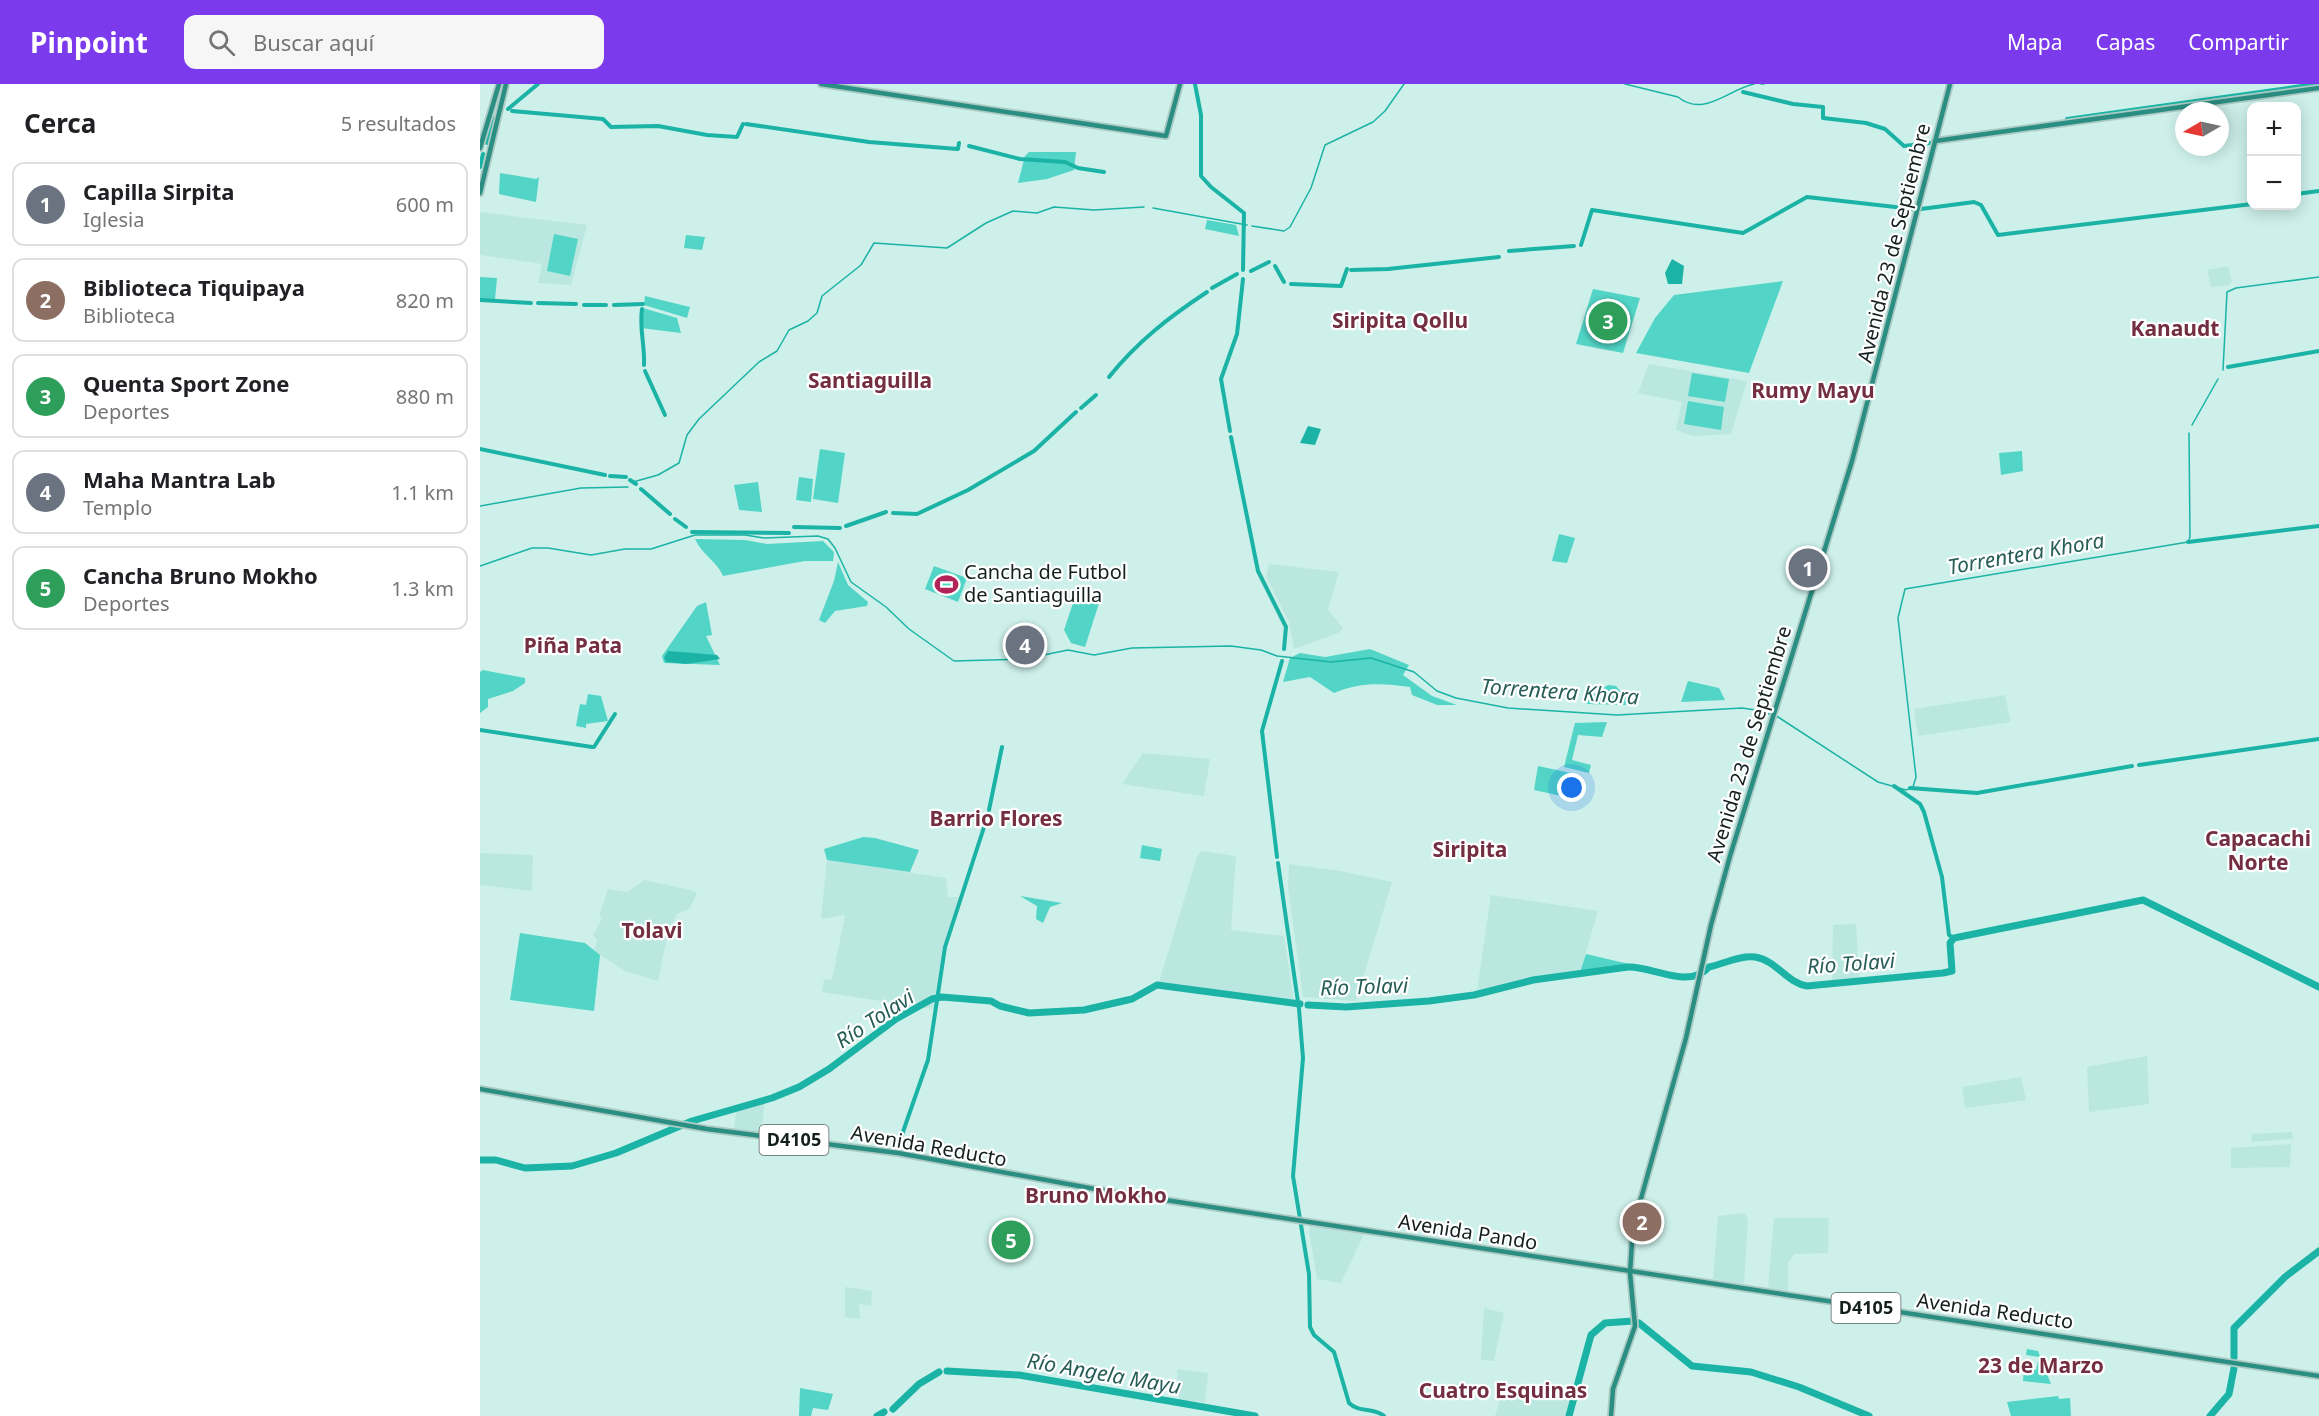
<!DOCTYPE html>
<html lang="es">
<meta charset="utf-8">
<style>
body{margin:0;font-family:"Noto Sans",sans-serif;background:#f6f6f6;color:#202124}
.controls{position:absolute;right:18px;top:18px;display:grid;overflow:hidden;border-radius:12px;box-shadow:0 3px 15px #0003}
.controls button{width:54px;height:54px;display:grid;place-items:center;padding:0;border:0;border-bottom:2px solid #e0e0e0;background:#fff;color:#202124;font:30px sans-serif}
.compass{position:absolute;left:1695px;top:18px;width:54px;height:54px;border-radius:50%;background:#fff;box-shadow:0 3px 15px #0003;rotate:261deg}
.you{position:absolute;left:1092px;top:704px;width:21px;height:21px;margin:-15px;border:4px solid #fff;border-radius:50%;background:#1a73e8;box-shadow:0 0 0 9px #1a73e833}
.badge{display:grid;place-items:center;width:39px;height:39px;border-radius:50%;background:#7c3aed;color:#fff;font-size:20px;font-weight:700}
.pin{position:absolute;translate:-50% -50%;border:3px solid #fff;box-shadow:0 2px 6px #0006}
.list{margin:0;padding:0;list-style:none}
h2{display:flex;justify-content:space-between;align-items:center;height:78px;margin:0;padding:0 24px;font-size:26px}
h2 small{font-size:20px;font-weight:400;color:#757577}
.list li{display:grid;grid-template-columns:39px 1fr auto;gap:18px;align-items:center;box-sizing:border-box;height:84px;margin:0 12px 12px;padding:0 12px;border:2px solid #e0e0e0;border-radius:12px}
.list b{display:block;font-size:22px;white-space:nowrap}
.list p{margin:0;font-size:20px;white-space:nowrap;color:#757577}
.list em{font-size:20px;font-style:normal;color:#757577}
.icon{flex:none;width:33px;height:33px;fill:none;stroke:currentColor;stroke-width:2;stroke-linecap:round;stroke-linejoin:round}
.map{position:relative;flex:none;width:1839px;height:1332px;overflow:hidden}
header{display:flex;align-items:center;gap:36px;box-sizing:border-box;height:84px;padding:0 30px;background:#7c3aed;color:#fff}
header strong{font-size:28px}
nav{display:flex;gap:33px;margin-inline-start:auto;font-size:21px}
.search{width:420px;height:54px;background:#f6f6f6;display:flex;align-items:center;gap:15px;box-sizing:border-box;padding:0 21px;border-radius:12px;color:#757577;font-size:22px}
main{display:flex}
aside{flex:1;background:#fff}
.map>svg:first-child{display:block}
.built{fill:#bae7e0}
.green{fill:#52d5c6}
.water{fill:#1bb3a5}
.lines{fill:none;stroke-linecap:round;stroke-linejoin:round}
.stream{stroke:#1bb3a5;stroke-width:1.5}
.canal{stroke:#1bb3a5;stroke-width:4}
.river{stroke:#1bb3a5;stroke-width:7}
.major-casing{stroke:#accbc5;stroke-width:8}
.major{stroke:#2b8e83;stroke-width:4.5}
.labels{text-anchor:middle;stroke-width:4.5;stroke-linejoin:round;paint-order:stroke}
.shield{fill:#fff;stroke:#5a6362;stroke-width:1.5}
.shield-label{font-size:18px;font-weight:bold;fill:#13201e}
.street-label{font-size:20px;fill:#13201e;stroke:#fff}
.poi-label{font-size:20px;fill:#13201e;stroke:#fff;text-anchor:start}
.neighbourhood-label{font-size:21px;font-weight:bold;fill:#732e42;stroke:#fff}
.water-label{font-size:21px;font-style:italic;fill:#265d57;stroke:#fff}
</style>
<header>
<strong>Pinpoint</strong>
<div class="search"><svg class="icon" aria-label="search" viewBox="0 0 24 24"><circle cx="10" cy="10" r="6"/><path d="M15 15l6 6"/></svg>Buscar aquí</div>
<nav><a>Mapa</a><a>Capas</a><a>Compartir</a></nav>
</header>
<main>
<aside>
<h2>Cerca<small>5 resultados</small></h2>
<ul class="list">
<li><span class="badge" style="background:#6b7280">1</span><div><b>Capilla Sirpita</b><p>Iglesia</p></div><em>600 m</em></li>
<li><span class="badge" style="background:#8d6e63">2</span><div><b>Biblioteca Tiquipaya</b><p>Biblioteca</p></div><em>820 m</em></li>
<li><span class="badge" style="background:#2e9e5b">3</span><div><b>Quenta Sport Zone</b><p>Deportes</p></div><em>880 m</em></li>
<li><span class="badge" style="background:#6b7280">4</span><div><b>Maha Mantra Lab</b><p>Templo</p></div><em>1.1 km</em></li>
<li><span class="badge" style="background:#2e9e5b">5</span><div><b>Cancha Bruno Mokho</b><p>Deportes</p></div><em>1.3 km</em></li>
</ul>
</aside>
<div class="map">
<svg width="1839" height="1332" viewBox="0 0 1839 1332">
<rect width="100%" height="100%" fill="#cdf0ea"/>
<g class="built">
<path d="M 0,128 L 107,141 L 91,201 L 58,199 L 62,180 L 0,171 Z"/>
<path d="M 1748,182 L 1752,197 L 1749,201 L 1731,203 L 1727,186 Z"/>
<path d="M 1169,280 L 1267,297 L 1251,350 L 1213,352 L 1196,346 L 1202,318 L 1158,309 Z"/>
<path d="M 789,480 L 859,488 L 848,526 L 863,544 L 858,549 L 814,565 L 809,538 L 786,493 Z"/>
<path d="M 1525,611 L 1531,638 L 1438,652 L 1434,625 Z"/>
<path d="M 663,669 L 730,675 L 724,712 L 642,700 Z"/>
<path d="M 722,767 L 756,772 L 751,846 L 804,852 L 814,918 L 679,898 L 718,770 Z"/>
<path d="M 0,769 L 53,771 L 52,807 L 0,801 Z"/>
<path d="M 347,776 L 466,794 L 468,813 L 480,813 L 463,862 L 453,925 L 342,908 L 344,895 L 352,896 L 365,831 L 341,835 Z"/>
<path d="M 809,780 L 860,787 L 912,798 L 876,917 L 823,913 L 808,804 Z"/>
<path d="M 165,796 L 214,807 L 217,810 L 209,825 L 197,830 L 187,853 L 178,897 L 145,887 L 114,867 L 117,856 L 113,852 L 122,834 L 119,832 L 128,805 L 147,808 Z"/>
<path d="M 1011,811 L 1118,827 L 1100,888 L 1057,893 L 997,906 Z"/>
<path d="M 1376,840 L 1379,895 L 1352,899 L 1353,841 Z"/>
<path d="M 1667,972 L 1669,1020 L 1609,1028 L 1607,983 Z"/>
<path d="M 1541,993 L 1546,1016 L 1485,1024 L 1482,1003 Z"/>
<path d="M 282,1014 L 285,1017 L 281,1049 L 254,1045 L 257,1021 Z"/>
<path d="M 1812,1048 L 1813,1055 L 1772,1058 L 1771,1050 Z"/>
<path d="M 1811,1060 L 1810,1083 L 1751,1084 L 1751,1064 Z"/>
<path d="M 1264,1129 L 1268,1135 L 1264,1200 L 1233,1195 L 1238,1132 Z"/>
<path d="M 1294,1134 L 1349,1134 L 1348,1169 L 1315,1170 L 1308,1178 L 1308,1207 L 1288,1204 Z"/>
<path d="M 830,1141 L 884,1150 L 861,1199 L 837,1195 L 829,1147 Z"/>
<path d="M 365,1203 L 392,1207 L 391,1222 L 379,1220 L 380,1235 L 365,1233 Z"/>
<path d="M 1004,1224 L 1024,1229 L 1014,1277 L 1001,1276 Z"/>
<path d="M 697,1285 L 728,1289 L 725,1318 L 699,1316 Z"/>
<path d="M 1034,1306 L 1091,1314 L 1086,1332 L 1015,1332 L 1022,1308 Z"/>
</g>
<g class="green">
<path d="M 549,68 L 596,68 L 594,86 L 567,95 L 538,99 L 545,72 Z"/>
<path d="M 20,89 L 56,95 L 59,93 L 56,118 L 19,110 Z"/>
<path d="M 727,136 L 756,141 L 759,152 L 725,145 Z"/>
<path d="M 74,150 L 98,155 L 90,192 L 67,187 Z"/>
<path d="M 206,151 L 225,153 L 222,166 L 204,164 Z"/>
<path d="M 0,193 L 17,194 L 15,216 L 0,215 Z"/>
<path d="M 1303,197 L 1269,289 L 1156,269 L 1175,234 L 1194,211 Z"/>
<path d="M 1113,205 L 1160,214 L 1143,269 L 1096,260 Z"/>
<path d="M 165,212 L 210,223 L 207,234 L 164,221 Z"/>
<path d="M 163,224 L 197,234 L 201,249 L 161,244 Z"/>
<path d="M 1212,289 L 1249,295 L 1245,318 L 1208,312 Z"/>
<path d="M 1208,317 L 1244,323 L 1241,346 L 1204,340 Z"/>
<path d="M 340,365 L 365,369 L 358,419 L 333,415 Z"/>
<path d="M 1542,367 L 1543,387 L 1521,391 L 1519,369 Z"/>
<path d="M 319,393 L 333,395 L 331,418 L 316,416 Z"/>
<path d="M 278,398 L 282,428 L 259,426 L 254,401 Z"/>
<path d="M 1079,450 L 1095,454 L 1087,479 L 1072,477 Z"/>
<path d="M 215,455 L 265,456 L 287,460 L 343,457 L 354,468 L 353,477 L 325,477 L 243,492 C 237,477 222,471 215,455 Z"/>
<path d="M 358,478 L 368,501 L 388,518 L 387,522 L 355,527 L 345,539 L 339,536 L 354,497 Z"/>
<path d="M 454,482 L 487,494 L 478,518 L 445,505 Z"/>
<path d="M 597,507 L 621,513 L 605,563 L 591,559 L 584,546 Z"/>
<path d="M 226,518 L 232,551 L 226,552 L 240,581 L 184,579 L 182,572 L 217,522 Z"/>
<path d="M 890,565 L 929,581 L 923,591 L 952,612 L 977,621 L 957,621 L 932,611 L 930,603 C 903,599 879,598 854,609 L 830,593 L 803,598 L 810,574 L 820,569 L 845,573 Z"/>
<path d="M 3,586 L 45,594 L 45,599 L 33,607 L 8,615 L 8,623 L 0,629 L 0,588 Z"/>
<path d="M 1208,597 L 1239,604 L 1245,616 L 1201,618 Z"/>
<path d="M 1128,601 L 1136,602 L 1140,607 L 1149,608 L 1146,621 L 1107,620 L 1109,613 Z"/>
<path d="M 108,610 L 121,612 L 128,637 L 106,640 L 106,644 L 96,642 L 100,620 L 106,621 Z"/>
<path d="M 1127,638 L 1122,653 L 1098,651 L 1092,676 L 1111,681 L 1109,689 L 1084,683 L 1095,639 Z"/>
<path d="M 1058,682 L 1091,689 L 1086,713 L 1054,706 Z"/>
<path d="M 383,753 L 395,754 L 439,766 L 430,788 L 347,776 L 344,765 Z"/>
<path d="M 662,761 L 682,765 L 680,777 L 660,774 Z"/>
<path d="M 540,812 L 582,819 L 570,823 L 563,839 L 556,835 L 557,822 Z"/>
<path d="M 40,849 L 105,859 L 120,871 L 114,927 L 30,916 Z"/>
<path d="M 1106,870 L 1149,880 L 1150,880 L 1100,888 Z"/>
<path d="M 524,1145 L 550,1148 L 547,1172 L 521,1168 Z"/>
<path d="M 1547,1265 L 1558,1267 L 1571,1300 L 1543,1297 L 1544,1285 L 1556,1286 L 1559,1273 L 1546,1271 Z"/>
<path d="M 320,1304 L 353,1310 L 348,1326 L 333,1324 L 331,1332 L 319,1332 Z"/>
<path d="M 1578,1312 L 1579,1315 L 1590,1314 L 1591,1332 L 1531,1332 L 1527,1318 Z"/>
</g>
<g class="water">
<path d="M 1192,175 L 1204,182 L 1202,200 L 1188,200 L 1185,189 Z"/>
<path d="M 828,342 L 841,345 L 835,361 L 820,359 Z"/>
<path d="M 188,567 L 237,571 L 240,575 L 206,580 L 186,578 L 184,574 Z"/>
</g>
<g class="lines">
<g class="stream">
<path d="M 1145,0 L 1198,13 C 1224,34 1249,5 1274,0"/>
<path d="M 1281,0 L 1284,0"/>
<path d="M 673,124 L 767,141"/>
<path d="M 772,142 L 804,147 L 810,143 L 831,104 L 845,61 L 893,38 L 905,27 L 924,0"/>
<path d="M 1743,286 L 1747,208 L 1756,204 L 1839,193"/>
<path d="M 1712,341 L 1738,295"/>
<path d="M 153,398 L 178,391 L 199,379 L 207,351 L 219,335 L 279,278 L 297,267 L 309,246 L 328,237 L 337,229 L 342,212 L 381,181 L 394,159 L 467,164 L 506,139 L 533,127 L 557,129 L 574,123 L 614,126 L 664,123"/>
<path d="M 0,422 L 101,404 L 148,403"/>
<path d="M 0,482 L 52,464 L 68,464 L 111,471 L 145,465 L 171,465 L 215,451 L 265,451 L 284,454 L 338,452 L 348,455 L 355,464 L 371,498 L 406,523 L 429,545 L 474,577 L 544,575 L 588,566 L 614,571 L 652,564 L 751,562 L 781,566 L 797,572 L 851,578 L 891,574 L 934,588 L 957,607 L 976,614 L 1028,624 L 1137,631 L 1262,624 L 1276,626 L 1298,633 L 1398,698 L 1426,706 L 1433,703 L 1436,693 L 1418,534 L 1425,505 L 1708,458 L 1710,453 L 1709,349"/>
</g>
<g class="canal">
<path d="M 715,0 L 721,31 L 721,92 L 731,103 L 764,129 L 763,186"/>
<path d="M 1263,8 L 1313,20 L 1343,23 L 1343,34 L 1386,39 L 1405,45 L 1424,62 L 1450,59"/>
<path d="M 28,25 L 58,0"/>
<path d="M 32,27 L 123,35 L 131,43 L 178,42 L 227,51 L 257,53 L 263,40"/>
<path d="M 1587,35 L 1836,0"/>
<path d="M 266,40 L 389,58 L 478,65 L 479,59"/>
<path d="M 7,59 L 15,34"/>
<path d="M 489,62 L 540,75 L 585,78 L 598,84 L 624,88"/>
<path d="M 0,83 L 3,70"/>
<path d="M 1816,110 L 1839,107"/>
<path d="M 1441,125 L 1494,118 L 1501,121 L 1518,151 L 1772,120"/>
<path d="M 1101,161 L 1112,126 L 1263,149 L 1327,113 L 1433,125"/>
<path d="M 1029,167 L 1094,162"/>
<path d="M 795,182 L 804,198"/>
<path d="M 871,186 L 908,185 L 1019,173"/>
<path d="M 771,187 L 789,178"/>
<path d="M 811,200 L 861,202 L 867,185"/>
<path d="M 732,204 L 757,190"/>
<path d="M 0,216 L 51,219"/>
<path d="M 58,219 L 96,220"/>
<path d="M 104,221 L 126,221"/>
<path d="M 134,221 L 163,220"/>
<path d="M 162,225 C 159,244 165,261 164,281"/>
<path d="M 1748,283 L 1839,267"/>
<path d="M 165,287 L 185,331"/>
<path d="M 629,293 C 657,258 689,233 727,208"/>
<path d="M 601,324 L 616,311"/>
<path d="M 750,347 L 741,295 L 757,250 L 763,195"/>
<path d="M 751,353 L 778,487 L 806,543 L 804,565"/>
<path d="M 0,365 L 125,391"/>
<path d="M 130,392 L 146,393"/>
<path d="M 150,396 L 156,400"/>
<path d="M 161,405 L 190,430"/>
<path d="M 413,429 L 437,430 L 488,406 L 554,367 L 596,328"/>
<path d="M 195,435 L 206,443"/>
<path d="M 366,442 L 406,428"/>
<path d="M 314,443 L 360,444"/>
<path d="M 212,448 L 309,449"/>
<path d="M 1708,458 L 1839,442"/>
<path d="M 0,646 L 112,663"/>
<path d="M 114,663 L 135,630"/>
<path d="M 1659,681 L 1839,655"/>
<path d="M 1414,702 L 1440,720 L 1444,728 L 1462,793 L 1469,851 L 1474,854"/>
<path d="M 1430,704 L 1497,709 L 1652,682"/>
<path d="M 509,726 L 522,663"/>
<path d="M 797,773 L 782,647 L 802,577"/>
<path d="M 798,779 L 819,925 L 823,974 L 813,1092 L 829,1190 L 830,1243 L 834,1251 L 854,1268 L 869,1319 C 879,1329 894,1323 904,1332"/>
<path d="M 417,1065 L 448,976 L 465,863 L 507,734"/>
</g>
<g class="river">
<path d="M 828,921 L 866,923 L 949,917 L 994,911 L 1053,896 L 1148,883 C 1173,882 1209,906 1229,883 C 1243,880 1260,871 1275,873 C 1296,876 1307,899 1327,902 L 1463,889 L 1472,887 L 1470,859 L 1474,854 L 1663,816 L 1839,903"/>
<path d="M 0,1076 L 16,1076 L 45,1084 L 92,1082 L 136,1069 L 212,1037 L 292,1014 L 319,1003 L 349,985 L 416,935 L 452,915 L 462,913 L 511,917 L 520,922 L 549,929 L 604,926 L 652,915 L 677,901 L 820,920"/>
<path d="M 1159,1239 L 1212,1282 L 1271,1288 L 1319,1303 L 1389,1332"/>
<path d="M 1754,1273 L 1754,1244 L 1805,1193 L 1839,1167"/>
<path d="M 467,1287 L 539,1291 L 775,1332"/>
<path d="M 413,1325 L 439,1300 L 459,1288"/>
<path d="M 397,1332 L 404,1328"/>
<path d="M 1089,1332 L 1111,1251 L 1125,1239 L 1153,1237"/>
<path d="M 1730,1332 L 1749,1310 L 1754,1284"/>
</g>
<defs>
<g id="major">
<path d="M 341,0 L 686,52 L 700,0"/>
<path d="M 1455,57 L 1839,4"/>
<path d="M 0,64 L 19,0"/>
<path d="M 0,109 L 26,0"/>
<path d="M 0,1005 L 227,1045 L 418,1069 L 626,1107 L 1839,1292"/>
<path d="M 1131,1332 L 1133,1305 L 1155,1242 L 1150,1189 L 1153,1143 L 1206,954 L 1231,841 L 1250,772 L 1372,377 L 1470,0"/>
</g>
</defs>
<use href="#major" class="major-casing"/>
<use href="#major" class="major"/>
</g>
<defs>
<symbol id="stadium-bare" viewBox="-9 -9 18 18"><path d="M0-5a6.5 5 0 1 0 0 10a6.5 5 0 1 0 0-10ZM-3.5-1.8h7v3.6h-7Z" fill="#b22358" stroke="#fff" stroke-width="2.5" paint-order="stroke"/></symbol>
</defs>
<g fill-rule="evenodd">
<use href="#stadium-bare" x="450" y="484" width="33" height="33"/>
</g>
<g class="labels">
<g class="shield">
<rect x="279.5" y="1041" width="69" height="30" rx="4.5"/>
<rect x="1351.5" y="1209" width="69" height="30" rx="4.5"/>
</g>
<g class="shield-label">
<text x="314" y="1062">D4105</text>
<text x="1386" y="1230">D4105</text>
</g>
<g class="street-label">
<text transform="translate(1414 159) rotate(-76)" y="7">Avenida 23 de Septiembre</text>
<text transform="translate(1269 660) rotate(-73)" y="7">Avenida 23 de Septiembre</text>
<text transform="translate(449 1062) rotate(10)" y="7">Avenida Reducto</text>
<text transform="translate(988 1148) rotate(9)" y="7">Avenida Pando</text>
<text transform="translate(1515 1227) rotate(8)" y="7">Avenida Reducto</text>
</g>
<g class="poi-label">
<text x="484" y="495">Cancha de Futbol<tspan x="484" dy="23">de Santiaguilla</tspan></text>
</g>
<g class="neighbourhood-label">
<text x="920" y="244">Siripita Qollu</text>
<text x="1695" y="252">Kanaudt</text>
<text x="390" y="304">Santiaguilla</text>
<text x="1333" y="314">Rumy Mayu</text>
<text x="93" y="569">Piña Pata</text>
<text x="516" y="742">Barrio Flores</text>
<text x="1778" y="762">Capacachi<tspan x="1778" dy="24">Norte</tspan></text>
<text x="990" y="773">Siripita</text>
<text x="172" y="854">Tolavi</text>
<text x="616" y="1119">Bruno Mokho</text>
<text x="1561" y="1289">23 de Marzo</text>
<text x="1023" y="1314">Cuatro Esquinas</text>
</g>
<g class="water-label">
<text transform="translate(1546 470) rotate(-10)" y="7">Torrentera Khora</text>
<text transform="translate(1080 608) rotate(4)" y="7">Torrentera Khora</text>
<text transform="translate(1371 880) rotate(-4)" y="7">Río Tolavi</text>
<text transform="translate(884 903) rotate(-2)" y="7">Río Tolavi</text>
<text transform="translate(395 935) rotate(-33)" y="7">Río Tolavi</text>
<text transform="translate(624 1290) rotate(10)" y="7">Río Angela Mayu</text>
</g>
</g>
</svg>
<div class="controls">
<button>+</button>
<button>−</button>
</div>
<svg class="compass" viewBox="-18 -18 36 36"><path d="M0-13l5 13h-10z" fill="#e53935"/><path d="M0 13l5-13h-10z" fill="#757577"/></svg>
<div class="you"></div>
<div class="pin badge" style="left:1328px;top:484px;background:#6b7280">1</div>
<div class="pin badge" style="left:1162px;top:1138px;background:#8d6e63">2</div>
<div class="pin badge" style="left:1128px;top:237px;background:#2e9e5b">3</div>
<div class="pin badge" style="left:545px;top:561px;background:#6b7280">4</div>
<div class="pin badge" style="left:531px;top:1156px;background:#2e9e5b">5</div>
</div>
</main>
